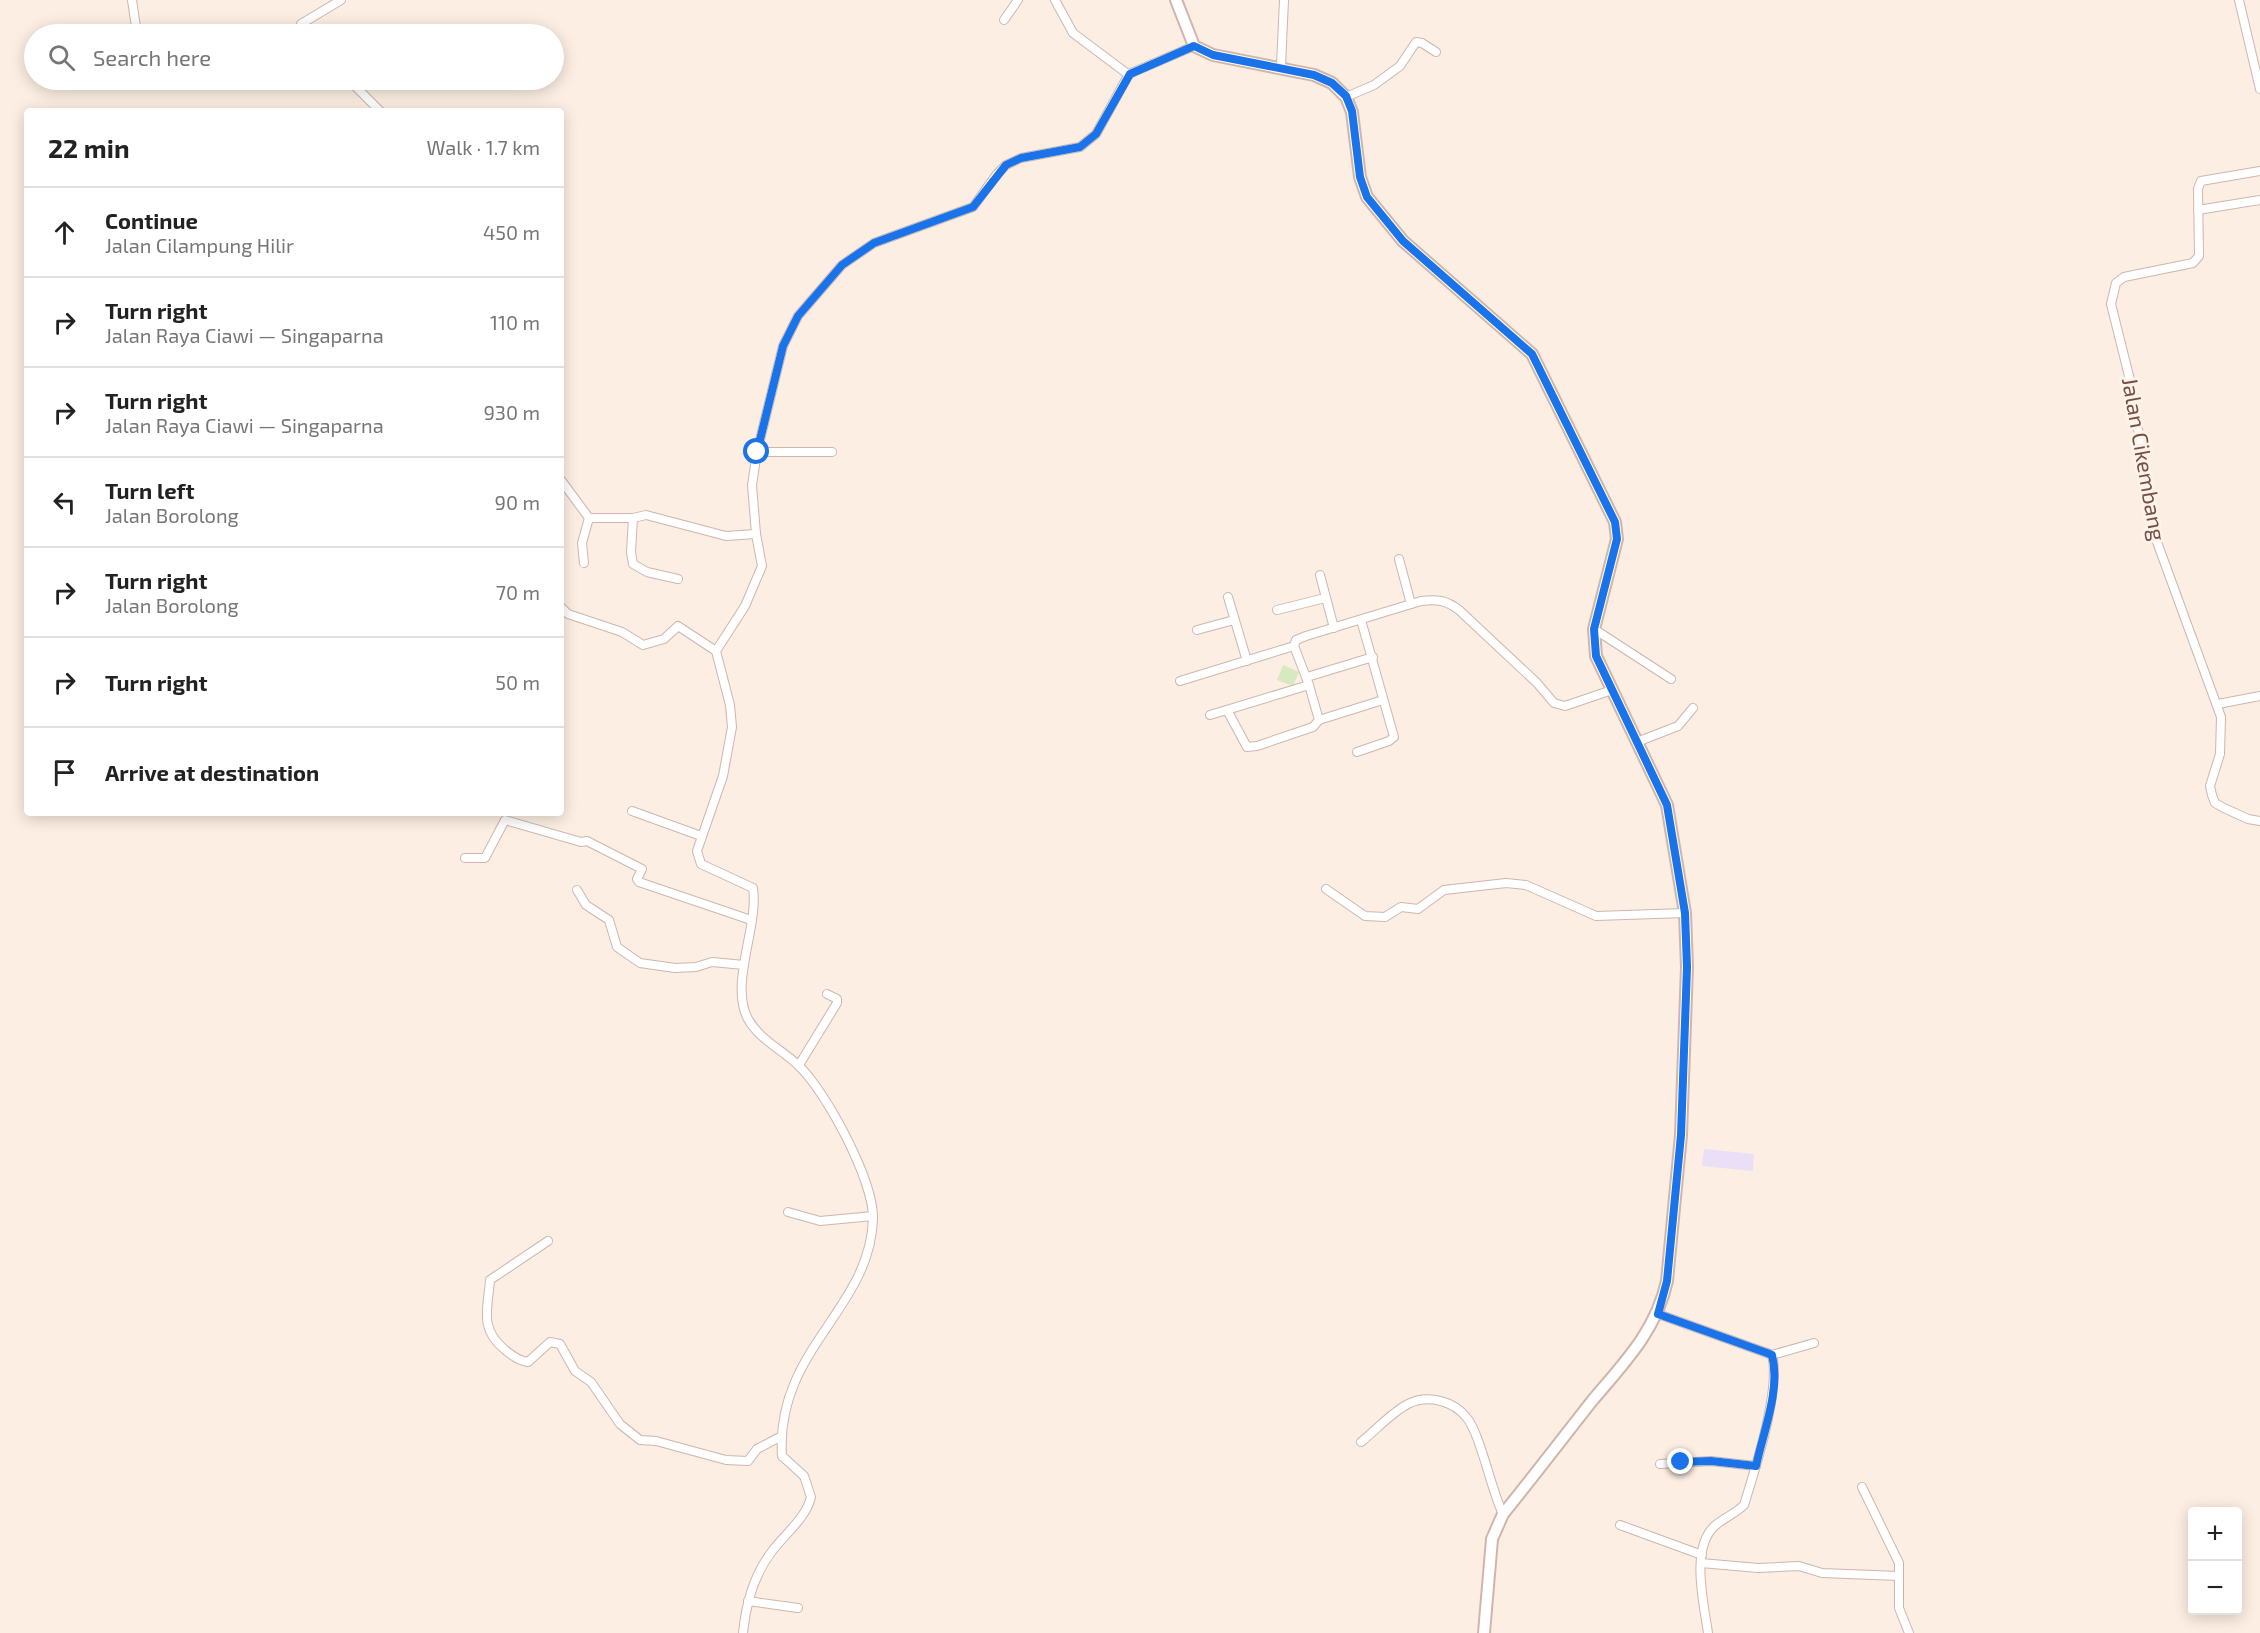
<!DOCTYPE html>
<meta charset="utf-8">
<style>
body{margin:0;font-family:"Exo 2",sans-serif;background:#f2f2f2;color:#222}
.controls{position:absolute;right:18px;bottom:18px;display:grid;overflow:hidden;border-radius:6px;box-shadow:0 3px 15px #0003}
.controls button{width:54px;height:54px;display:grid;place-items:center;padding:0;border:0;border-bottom:2px solid #e0e0e0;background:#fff;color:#222;font:30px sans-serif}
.stop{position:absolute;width:18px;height:18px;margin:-14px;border:4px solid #1a73e8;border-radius:50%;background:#fff}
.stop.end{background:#1a73e8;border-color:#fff;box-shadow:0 2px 6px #0008}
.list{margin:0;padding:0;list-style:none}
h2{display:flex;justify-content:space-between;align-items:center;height:78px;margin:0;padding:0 24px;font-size:26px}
h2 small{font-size:20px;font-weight:400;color:#767676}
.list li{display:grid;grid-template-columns:39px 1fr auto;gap:18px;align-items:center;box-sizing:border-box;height:90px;padding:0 24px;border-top:2px solid #e0e0e0}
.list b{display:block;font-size:22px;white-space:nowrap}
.list p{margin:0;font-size:20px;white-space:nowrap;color:#767676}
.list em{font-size:20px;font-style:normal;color:#767676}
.icon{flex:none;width:33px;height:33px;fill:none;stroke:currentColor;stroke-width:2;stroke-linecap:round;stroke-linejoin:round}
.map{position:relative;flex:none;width:2260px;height:1633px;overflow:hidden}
.search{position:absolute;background:#fff;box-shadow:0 3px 15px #0003;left:24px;top:24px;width:540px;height:66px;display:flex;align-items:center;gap:15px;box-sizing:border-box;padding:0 21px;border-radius:33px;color:#767676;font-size:22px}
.panel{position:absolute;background:#fff;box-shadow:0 3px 15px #0003;left:24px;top:108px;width:540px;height:708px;border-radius:6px}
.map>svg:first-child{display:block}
.education{fill:#ebdff8}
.green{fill:#d7e9c1}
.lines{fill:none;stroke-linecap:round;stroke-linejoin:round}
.minor-casing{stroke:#cfb6ac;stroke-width:10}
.secondary-casing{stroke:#d2b5a9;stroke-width:14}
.minor{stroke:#fff;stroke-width:8}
.secondary{stroke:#fff;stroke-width:10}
.route{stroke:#1a73e8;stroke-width:8}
.labels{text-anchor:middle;stroke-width:6;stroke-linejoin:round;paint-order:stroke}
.street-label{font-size:22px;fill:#735149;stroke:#fff2e8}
</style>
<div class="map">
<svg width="2260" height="1633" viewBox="0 0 2260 1633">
<rect width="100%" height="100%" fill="#fceee2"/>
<path class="education" d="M 1704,1149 L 1754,1154 L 1753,1171 L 1702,1166 Z"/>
<path class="green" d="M 1283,665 L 1299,672 L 1293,686 L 1277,680 Z"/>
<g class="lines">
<defs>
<g id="minor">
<path d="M 132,0 L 137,34"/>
<path d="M 1055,0 L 1073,33 L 1129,75"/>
<path d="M 2239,0 L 2260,89"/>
<path d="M 1004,20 L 1018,0"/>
<path d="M 300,34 L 301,24 L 341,0"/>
<path d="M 1281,66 L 1284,0"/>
<path d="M 349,80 L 380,111"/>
<path d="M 1346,97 L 1374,85 L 1400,66 L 1416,42 L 1422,43 L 1436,52"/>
<path d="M 2260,171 L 2201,181 L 2198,189 L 2199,256 L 2193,263 L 2124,277 L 2116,283 L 2111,304 L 2132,388 L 2153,531 L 2221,717 L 2220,754 L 2210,786 L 2212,795 L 2215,803 L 2224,808 L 2248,819 L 2260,821"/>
<path d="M 2198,210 L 2260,200"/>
<path d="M 757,452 L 832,452"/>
<path d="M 561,480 L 589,518 L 633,518 L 646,515 L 726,536 L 756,534"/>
<path d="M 633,518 L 631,552 L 633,564 L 647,572 L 678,579"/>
<path d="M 1399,559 L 1411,604"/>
<path d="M 584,563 L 582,543 L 589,518"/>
<path d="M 1320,575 L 1334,628"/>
<path d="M 1228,597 L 1247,661"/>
<path d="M 561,607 L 568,614 L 622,632 L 643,645 L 664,639 L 678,626 L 716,651"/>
<path d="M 1277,610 L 1325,598"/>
<path d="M 1594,629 L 1671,679"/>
<path d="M 1197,630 L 1234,620"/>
<path d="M 1307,677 L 1373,657"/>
<path d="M 1180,681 L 1294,646 L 1296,640 L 1306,636 L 1421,601 C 1437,599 1446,600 1459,610 L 1537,683 L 1554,703 L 1565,706 L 1612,690"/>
<path d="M 2218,704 L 2260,696"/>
<path d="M 1227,710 L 1247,747 L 1257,746 L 1313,727 L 1319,720 L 1309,685"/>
<path d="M 1210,715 L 1309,685 L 1294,646"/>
<path d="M 1319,720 L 1383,700"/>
<path d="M 1637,742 L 1678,726 L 1693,708"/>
<path d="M 1357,752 L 1389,741 L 1394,737 L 1361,620"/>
<path d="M 632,811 L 701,836"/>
<path d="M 465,858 L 485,858 L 505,820 L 581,842 L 587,841 L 642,869 L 637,879 L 639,882 L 751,920"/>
<path d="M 1326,889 L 1365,916 L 1385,917 L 1401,907 L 1418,909 L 1444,890 L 1506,883 L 1526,885 L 1596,916 L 1685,913"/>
<path d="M 577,890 L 586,905 L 609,920 L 617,947 L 640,963 L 675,968 L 696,967 L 712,962 L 744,965"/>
<path d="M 799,1065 L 837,1003 L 837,999 L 827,994"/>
<path d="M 788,1212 L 820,1221 L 873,1216"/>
<path d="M 548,1241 L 490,1280 C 488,1308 479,1328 504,1349 C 511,1355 519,1361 528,1362 L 550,1342 L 560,1344 L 575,1371 L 591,1382 L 620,1424 L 640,1440 L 656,1441 L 726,1460 L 748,1461 L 757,1449 L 780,1437"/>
<path d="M 1658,1314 L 1767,1353 L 1772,1355 C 1781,1389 1755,1470 1744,1505 C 1736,1513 1726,1517 1717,1524 C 1689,1545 1704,1604 1708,1633"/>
<path d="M 1772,1355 L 1814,1343"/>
<path d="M 1361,1442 C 1376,1430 1392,1412 1408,1404 C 1428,1394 1454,1401 1467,1418 C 1481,1436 1491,1490 1503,1514"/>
<path d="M 1660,1464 L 1711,1461 L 1756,1466"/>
<path d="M 1862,1487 L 1899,1563 L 1899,1608 L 1909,1633"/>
<path d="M 1620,1525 L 1702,1555"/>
<path d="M 1701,1563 L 1758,1568 L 1799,1566 L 1822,1573 L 1899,1576"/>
<path d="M 748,1601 L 798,1608"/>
<path d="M 743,1633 C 746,1603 754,1574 773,1550 C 786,1533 806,1518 811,1497 L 804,1476 L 782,1456 C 775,1350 870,1310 873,1219 C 874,1181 826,1091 798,1065 C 782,1050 759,1039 748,1019 C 729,984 759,926 753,888 L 701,864 L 697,851 L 723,776 L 732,727 L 730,705 L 716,651 L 745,606 L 762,566 L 756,534 L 752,485 L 757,452 L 783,346 L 798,316 L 842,265 L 874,243 L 973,207 L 997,174 L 1006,165 L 1021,158 L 1080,147 L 1096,134 L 1129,74 L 1194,46"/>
</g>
<path id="secondary" d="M 1176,0 L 1194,46 L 1213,55 L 1314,75 L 1332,83 L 1346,97 L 1352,112 L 1360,177 L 1367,197 L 1403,241 L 1532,354 L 1615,522 L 1617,539 L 1594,629 L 1596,656 L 1667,805 L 1685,913 L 1687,967 L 1681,1135 L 1667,1281 C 1656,1331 1624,1363 1592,1401 C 1562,1439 1533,1477 1503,1514 L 1492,1539 L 1484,1633"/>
</defs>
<use href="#minor" class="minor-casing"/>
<use href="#secondary" class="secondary-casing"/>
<use href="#minor" class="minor"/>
<use href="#secondary" class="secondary"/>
</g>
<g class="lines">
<path class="route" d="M 757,452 L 783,346 L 798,316 L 842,265 L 874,243 L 973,207 L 1006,165 L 1021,158 L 1080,147 L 1096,134 L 1130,74 L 1194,46 L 1213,55 L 1314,75 L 1332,83 L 1346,96 L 1352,111 L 1360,177 L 1367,197 L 1403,241 L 1532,354 L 1615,522 L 1617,539 L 1594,629 L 1596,656 L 1667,805 L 1685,913 L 1687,967 L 1681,1135 L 1667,1281 L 1658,1314 L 1767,1353 L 1772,1355 C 1781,1389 1763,1433 1756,1466 L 1711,1461 L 1681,1462"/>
</g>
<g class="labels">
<g class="street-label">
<text transform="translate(2144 459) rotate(80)" y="8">Jalan Cikembang</text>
</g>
</g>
</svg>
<div class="controls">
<button>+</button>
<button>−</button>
</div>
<div class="stop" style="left:757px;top:452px"></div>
<div class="stop end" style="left:1681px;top:1462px"></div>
<div class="search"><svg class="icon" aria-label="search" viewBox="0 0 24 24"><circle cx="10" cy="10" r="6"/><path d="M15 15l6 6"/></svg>Search here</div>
<section class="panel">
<h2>22 min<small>Walk · 1.7 km</small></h2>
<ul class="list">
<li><svg class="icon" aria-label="ahead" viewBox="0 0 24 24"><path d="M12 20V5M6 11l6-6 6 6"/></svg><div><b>Continue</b><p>Jalan Cilampung Hilir</p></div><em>450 m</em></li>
<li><svg class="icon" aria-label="right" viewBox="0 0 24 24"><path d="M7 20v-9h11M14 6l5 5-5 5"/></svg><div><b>Turn right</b><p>Jalan Raya Ciawi — Singaparna</p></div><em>110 m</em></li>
<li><svg class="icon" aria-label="right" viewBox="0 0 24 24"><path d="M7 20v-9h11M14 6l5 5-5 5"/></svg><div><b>Turn right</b><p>Jalan Raya Ciawi — Singaparna</p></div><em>930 m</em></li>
<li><svg class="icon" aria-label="left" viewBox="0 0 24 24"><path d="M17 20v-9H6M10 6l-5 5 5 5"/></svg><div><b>Turn left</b><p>Jalan Borolong</p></div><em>90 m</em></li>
<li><svg class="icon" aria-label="right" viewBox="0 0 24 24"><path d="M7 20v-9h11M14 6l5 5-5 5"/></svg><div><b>Turn right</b><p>Jalan Borolong</p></div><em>70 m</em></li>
<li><svg class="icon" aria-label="right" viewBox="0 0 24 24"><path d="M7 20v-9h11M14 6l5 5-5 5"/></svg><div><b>Turn right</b></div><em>50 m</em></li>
<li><svg class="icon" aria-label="arrive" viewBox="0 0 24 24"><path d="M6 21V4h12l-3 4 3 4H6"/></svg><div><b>Arrive at destination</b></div></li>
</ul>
</section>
</div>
